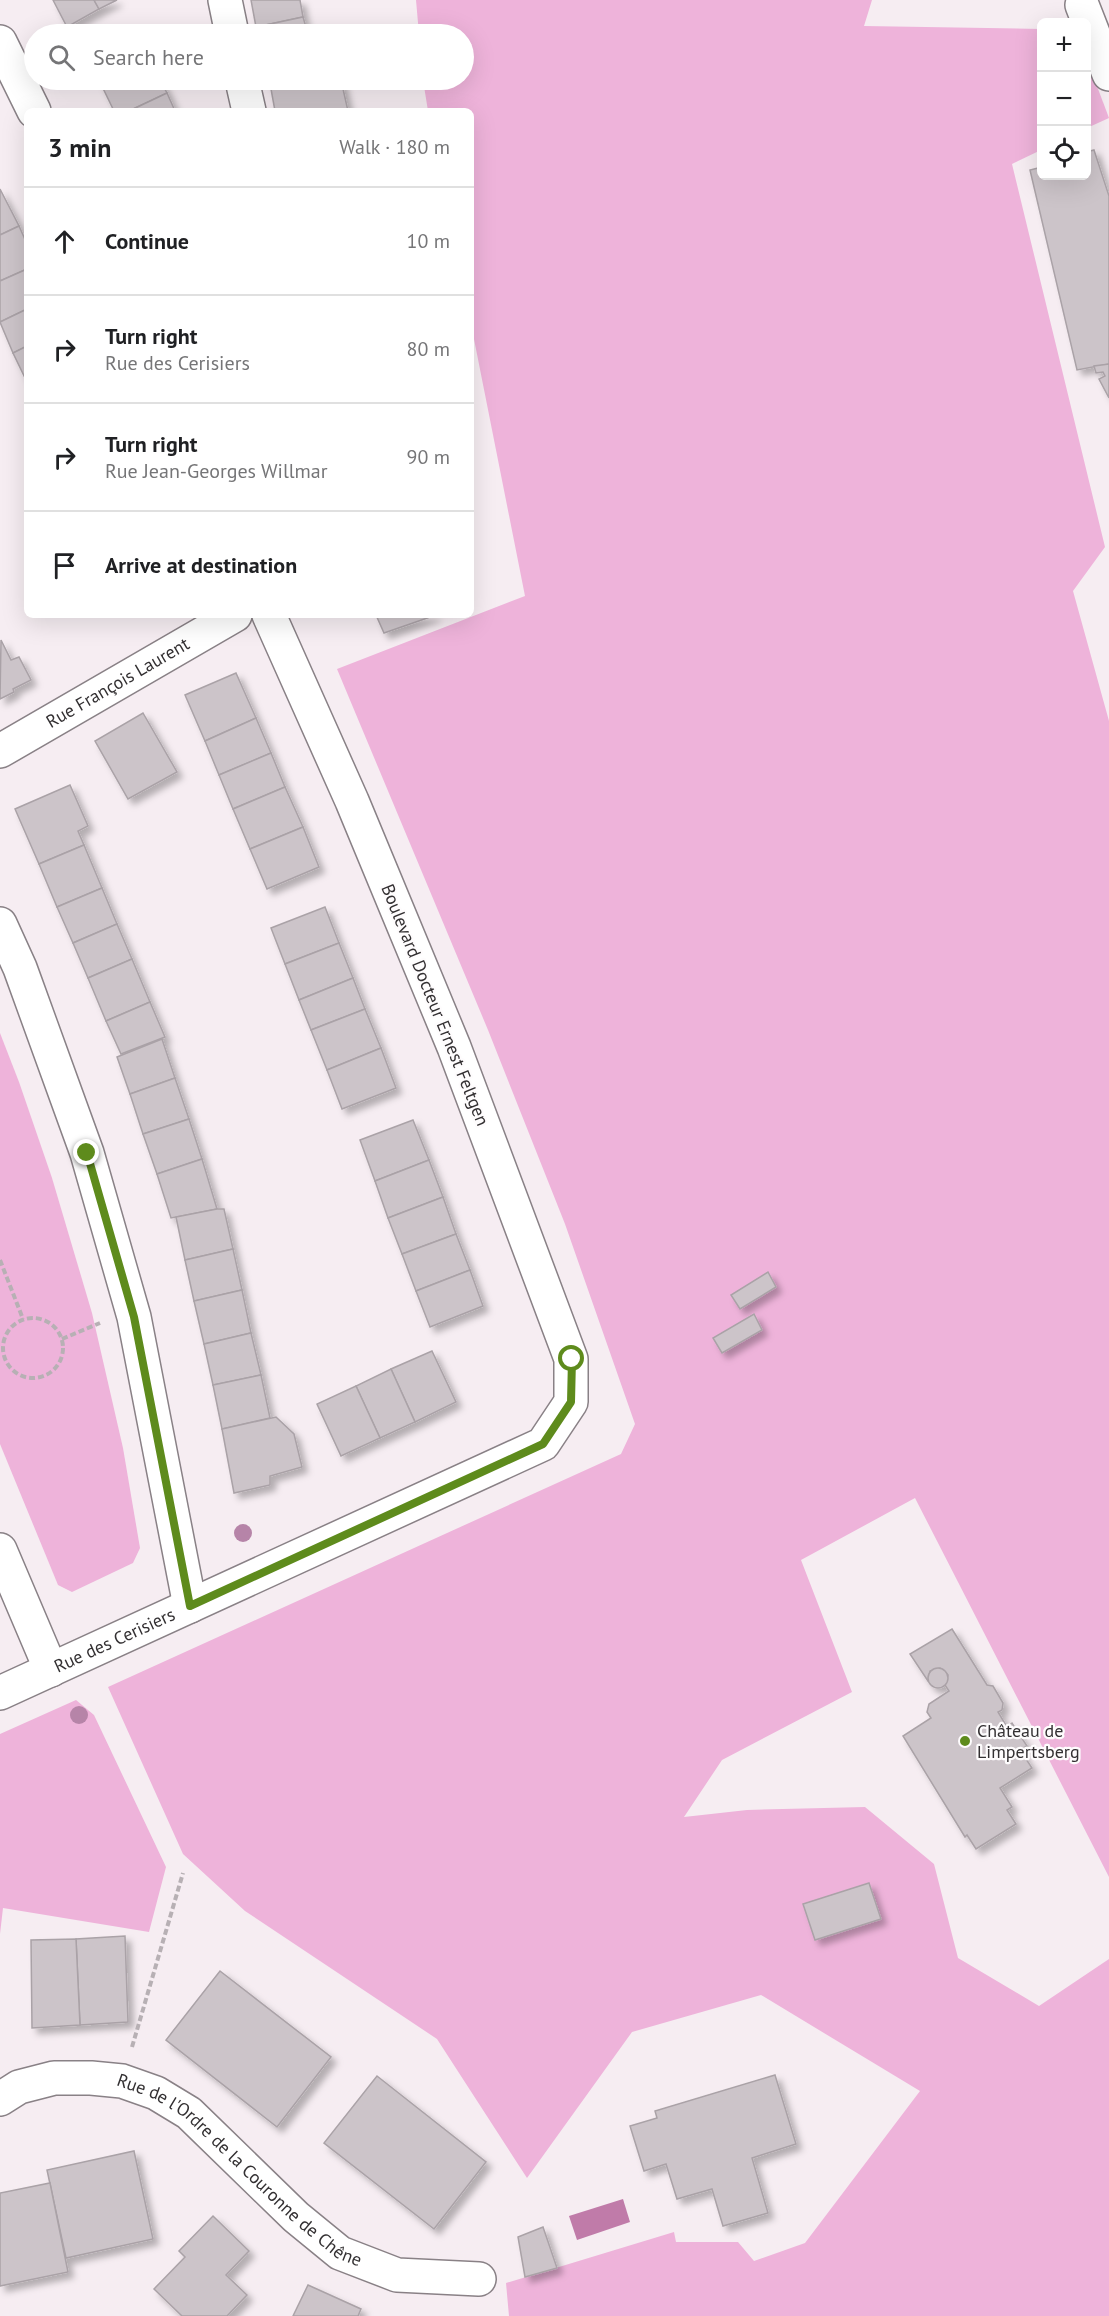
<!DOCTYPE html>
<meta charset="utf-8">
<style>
body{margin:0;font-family:"PT Sans",sans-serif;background:#f2f2f2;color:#202124}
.controls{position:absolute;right:18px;top:18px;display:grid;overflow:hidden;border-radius:9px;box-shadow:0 6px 24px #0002}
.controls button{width:54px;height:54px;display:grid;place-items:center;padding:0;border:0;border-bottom:2px solid #e0e0e0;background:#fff;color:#202124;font:30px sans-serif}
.stop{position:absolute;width:18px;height:18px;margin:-14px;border:4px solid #5e8b1c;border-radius:50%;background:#fff}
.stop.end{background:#5e8b1c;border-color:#fff;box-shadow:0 2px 6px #0008}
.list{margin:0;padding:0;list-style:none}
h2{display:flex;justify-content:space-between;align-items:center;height:78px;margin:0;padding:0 24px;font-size:26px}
h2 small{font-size:20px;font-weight:400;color:#757577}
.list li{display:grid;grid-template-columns:39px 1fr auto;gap:18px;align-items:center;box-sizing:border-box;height:108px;padding:0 24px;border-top:2px solid #e0e0e0}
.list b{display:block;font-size:22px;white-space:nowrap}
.list p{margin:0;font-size:20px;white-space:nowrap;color:#757577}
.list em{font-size:20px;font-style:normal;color:#757577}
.icon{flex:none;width:33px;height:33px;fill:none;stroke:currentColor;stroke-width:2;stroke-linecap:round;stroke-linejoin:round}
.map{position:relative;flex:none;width:1109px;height:2316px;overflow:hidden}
.search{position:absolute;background:#fff;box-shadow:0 6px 24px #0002;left:24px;top:24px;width:450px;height:66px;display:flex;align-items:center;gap:15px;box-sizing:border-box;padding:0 21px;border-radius:33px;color:#757577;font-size:22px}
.panel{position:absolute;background:#fff;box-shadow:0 6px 24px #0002;left:24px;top:108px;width:450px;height:510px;border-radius:9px}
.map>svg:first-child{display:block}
.green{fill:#eeb3da}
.water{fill:#c07ba9}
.building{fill:#ccc4c9;stroke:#aaa2a7;stroke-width:1.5;filter:url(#shadow)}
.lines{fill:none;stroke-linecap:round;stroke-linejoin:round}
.minor-casing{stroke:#898186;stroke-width:36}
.path{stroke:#b7b0b4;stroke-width:4;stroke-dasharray:6 3;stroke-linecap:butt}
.minor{stroke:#fff;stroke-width:33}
.tree{fill:#b684a8}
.route{stroke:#5e8b1c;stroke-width:8}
.poi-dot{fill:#5e8b1c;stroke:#fefcfd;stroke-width:2}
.labels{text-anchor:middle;stroke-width:4.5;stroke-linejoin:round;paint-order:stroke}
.street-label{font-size:18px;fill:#333032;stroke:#fefcfd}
.poi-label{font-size:18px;fill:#333032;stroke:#fefcfd;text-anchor:start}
</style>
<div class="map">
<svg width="1109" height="2316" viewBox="0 0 1109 2316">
<defs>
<filter id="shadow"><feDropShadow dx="5.5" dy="5.5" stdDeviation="3" flood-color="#0004"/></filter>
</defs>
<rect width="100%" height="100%" fill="#f6edf2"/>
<g class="green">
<path d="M 416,0 L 872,0 L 864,26 L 1041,29 L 1041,150 L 1012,164 L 1105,547 L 1073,591 L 1109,721 L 1109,1877 L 915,1498 L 801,1560 L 852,1692 L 722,1760 L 684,1817 L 747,1810 L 865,1807 L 934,1864 L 958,1958 L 1039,2006 L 1109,1959 L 1109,2316 L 509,2316 L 506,2283 L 674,2232 L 676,2242 L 738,2242 L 754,2261 L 805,2243 L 920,2091 L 761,1995 L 632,2032 L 527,2178 L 437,2039 L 245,1911 L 183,1854 L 108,1687 L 621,1454 L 635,1424 L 565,1224 L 488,1030 L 337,669 L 525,596 L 471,324 L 471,111 L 428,111 L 423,80 L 464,80 L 464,34 L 419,34 Z"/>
<path d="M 1086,57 L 1109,118 L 1087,128 L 1086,128 Z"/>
<path d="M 0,1033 L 19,1082 L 52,1178 L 92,1313 L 123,1448 L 140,1548 L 133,1563 L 72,1592 L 58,1585 L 0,1444 Z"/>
<path d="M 76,1700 L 94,1715 L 166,1867 L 149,1932 L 3,1908 L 0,1934 L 0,1734 Z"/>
</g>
<path class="water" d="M 623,2199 L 630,2222 L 577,2240 L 569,2216 Z"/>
<g class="building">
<path d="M 53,0 L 94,0 L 99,9 L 67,27 Z"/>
<path d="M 94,0 L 117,0 L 99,9 Z"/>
<path d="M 251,0 L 300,0 L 303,17 L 256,27 Z"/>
<path d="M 303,17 L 308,34 L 258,34 L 256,27 Z"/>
<path d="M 99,80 L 160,80 L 167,93 L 129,111 L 114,111 Z"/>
<path d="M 268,80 L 314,80 L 271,89 Z"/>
<path d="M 314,80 L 341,80 L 348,111 L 275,111 L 271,89 Z"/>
<path d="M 167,93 L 175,111 L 129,111 Z"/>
<path d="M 1094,150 L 1109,196 L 1109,364 L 1077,370 L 1030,170 L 1042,167 L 1042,176 L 1086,176 L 1086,152 Z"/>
<path d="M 0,189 L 19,226 L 0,235 Z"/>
<path d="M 19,226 L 27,244 L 27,269 L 0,281 L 0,235 Z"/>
<path d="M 27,269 L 27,309 L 0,322 L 0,281 Z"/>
<path d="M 27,309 L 27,346 L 13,353 L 0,322 Z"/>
<path d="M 27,346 L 27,382 L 13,353 Z"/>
<path d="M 1109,364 L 1109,398 L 1099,379 L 1105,376 L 1103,372 L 1096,373 L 1094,366 Z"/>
<path d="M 376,615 L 436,615 L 384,633 Z"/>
<path d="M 1,640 L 11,660 L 19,657 L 31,680 L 13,689 L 14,692 L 0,699 Z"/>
<path d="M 236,673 L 256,718 L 205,741 L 185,695 Z"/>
<path d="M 143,713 L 177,772 L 128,799 L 95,741 Z"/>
<path d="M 256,718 L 271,753 L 219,775 L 205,741 Z"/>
<path d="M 271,753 L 285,787 L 233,809 L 219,775 Z"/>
<path d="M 70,785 L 88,826 L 78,831 L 84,845 L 39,864 L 15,809 Z"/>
<path d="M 285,787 L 303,827 L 250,849 L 233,809 Z"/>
<path d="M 303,827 L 319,867 L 267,889 L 250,849 Z"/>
<path d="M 84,845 L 102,888 L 57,907 L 39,864 Z"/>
<path d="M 102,888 L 117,924 L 73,943 L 57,907 Z"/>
<path d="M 325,907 L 339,943 L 285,964 L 271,928 Z"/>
<path d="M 117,924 L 132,959 L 88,978 L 73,943 Z"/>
<path d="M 339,943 L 353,978 L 299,1000 L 285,964 Z"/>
<path d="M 132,959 L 150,1002 L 106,1021 L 88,978 Z"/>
<path d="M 353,978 L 365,1009 L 311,1030 L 299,1000 Z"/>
<path d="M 150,1002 L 165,1037 L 121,1054 L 106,1021 Z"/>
<path d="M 365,1009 L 381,1048 L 327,1070 L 311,1030 Z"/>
<path d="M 162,1039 L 175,1078 L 130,1094 L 117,1057 Z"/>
<path d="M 381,1048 L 396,1088 L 342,1109 L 327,1070 Z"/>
<path d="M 175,1078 L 189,1119 L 143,1134 L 130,1094 Z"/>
<path d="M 189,1119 L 202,1159 L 157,1174 L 143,1134 Z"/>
<path d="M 413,1120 L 429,1160 L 375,1181 L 360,1140 Z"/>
<path d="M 202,1159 L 217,1209 L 171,1218 L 157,1174 Z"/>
<path d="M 429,1160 L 443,1197 L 388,1218 L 375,1181 Z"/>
<path d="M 443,1197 L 456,1234 L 402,1254 L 388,1218 Z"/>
<path d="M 217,1209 L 224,1209 L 233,1249 L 185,1260 L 176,1217 Z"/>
<path d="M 456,1234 L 470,1270 L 416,1291 L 402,1254 Z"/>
<path d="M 233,1249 L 242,1290 L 194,1301 L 185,1260 Z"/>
<path d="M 470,1270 L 483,1306 L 430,1327 L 416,1291 Z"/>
<path d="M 768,1272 L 776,1287 L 740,1309 L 731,1295 Z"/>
<path d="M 242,1290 L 251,1333 L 204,1344 L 194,1301 Z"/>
<path d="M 754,1314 L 762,1330 L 722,1353 L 713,1338 Z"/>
<path d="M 251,1333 L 261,1375 L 213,1385 L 204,1344 Z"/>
<path d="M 432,1351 L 456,1402 L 415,1422 L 391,1369 Z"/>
<path d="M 391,1369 L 415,1422 L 380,1438 L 356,1386 Z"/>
<path d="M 261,1375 L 270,1418 L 222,1429 L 213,1385 Z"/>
<path d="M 356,1386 L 380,1438 L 341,1456 L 317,1404 Z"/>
<path d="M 276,1417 L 294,1434 L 302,1467 L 270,1476 L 270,1485 L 234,1493 L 222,1429 Z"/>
<path d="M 952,1629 L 987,1685 L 993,1686 L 1003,1703 L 1002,1710 L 998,1712 L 1007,1727 L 1012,1723 L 1027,1746 L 1020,1750 L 1032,1768 L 1000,1788 L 1012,1807 L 1007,1810 L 1016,1824 L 976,1849 L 967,1835 L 965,1837 L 903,1736 L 931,1718 L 927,1712 L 929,1704 L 949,1691 L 945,1685 L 948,1675 L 944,1671 L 940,1668 L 930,1671 L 928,1681 L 910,1654 Z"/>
<circle cx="938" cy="1678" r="10"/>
<path d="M 869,1883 L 881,1919 L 815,1940 L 803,1904 Z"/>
<path d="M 125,1936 L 128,2022 L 80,2025 L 76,1939 Z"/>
<path d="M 76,1939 L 80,2025 L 32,2028 L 31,1940 Z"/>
<path d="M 220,1971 L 331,2057 L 277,2127 L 166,2040 Z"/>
<path d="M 775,2075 L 796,2144 L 752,2158 L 768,2213 L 723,2226 L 712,2189 L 677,2199 L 666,2164 L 644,2171 L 630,2126 L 657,2118 L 655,2111 Z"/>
<path d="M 377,2076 L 486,2162 L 434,2229 L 324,2143 Z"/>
<path d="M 134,2151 L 153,2239 L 66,2258 L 47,2170 Z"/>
<path d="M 50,2183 L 68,2272 L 0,2286 L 0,2193 Z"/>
<path d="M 213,2216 L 249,2251 L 226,2275 L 247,2295 L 227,2316 L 182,2316 L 154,2289 L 185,2257 L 179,2251 Z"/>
<path d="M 543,2227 L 557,2268 L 525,2277 L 518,2237 Z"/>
<path d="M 308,2285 L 361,2309 L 358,2316 L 293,2316 Z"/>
</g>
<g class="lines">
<defs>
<g id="minor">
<path d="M 225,0 L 232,34"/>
<path d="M 1082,5 L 1109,74"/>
<path d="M 0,42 L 34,111"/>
<path d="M 242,80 L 249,111"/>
<path id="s1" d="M 0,751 L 235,615"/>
<path d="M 0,924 L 20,968 L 87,1153 L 134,1317 L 190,1606"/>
<path d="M 0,1550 L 51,1670"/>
<path id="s2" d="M 0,1693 L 543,1444 L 571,1402 L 571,1359 L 454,1047 L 352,801 L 269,615"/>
<path id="s3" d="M 0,2099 L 19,2087 L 54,2078 L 91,2078 L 122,2081 L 156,2093 L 189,2113 L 296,2217 L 340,2253 L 397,2275 L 479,2279"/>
</g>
</defs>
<use href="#minor" class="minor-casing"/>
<g class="path">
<path d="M 0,1260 L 23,1319"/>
<circle cx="33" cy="1348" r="30"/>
<path d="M 62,1339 L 100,1323"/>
<path d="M 132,2047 L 183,1873"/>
</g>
<use href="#minor" class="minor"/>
</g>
<g class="tree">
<circle cx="243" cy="1533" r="9"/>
<circle cx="79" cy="1715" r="9"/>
</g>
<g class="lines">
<path class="route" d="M 87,1153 L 134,1317 L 190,1606 L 543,1444 L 571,1402 L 572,1359"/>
</g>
<circle class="poi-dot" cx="965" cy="1741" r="6"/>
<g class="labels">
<g class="street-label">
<text dy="6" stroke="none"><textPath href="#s1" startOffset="136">Rue François Laurent</textPath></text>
<text transform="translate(435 1005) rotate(68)" y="6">Boulevard Docteur Ernest Feltgen</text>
<text dy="6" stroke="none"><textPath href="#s2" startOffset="126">Rue des Cerisiers</textPath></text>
<text dy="6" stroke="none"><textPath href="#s3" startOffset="276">Rue de l'Ordre de la Couronne de Chêne</textPath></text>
</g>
<g class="poi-label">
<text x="977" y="1737">Château de<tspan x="977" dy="21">Limpertsberg</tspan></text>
</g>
</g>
</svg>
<div class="controls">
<button>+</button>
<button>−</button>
<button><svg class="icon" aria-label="locate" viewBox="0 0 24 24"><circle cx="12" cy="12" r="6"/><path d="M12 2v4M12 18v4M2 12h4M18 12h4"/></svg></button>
</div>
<div class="stop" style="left:572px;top:1359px"></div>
<div class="stop end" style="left:87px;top:1153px"></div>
<div class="search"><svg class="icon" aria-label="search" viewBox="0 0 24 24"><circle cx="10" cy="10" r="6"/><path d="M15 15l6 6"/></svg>Search here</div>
<section class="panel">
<h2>3 min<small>Walk · 180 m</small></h2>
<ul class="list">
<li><svg class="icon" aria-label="ahead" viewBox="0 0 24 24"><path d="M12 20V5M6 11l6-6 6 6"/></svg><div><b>Continue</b></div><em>10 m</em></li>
<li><svg class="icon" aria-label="right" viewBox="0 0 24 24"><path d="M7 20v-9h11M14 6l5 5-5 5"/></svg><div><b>Turn right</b><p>Rue des Cerisiers</p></div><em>80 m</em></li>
<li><svg class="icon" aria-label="right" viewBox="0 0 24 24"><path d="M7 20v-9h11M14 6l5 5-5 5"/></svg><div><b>Turn right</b><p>Rue Jean-Georges Willmar</p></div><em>90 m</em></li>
<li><svg class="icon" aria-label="arrive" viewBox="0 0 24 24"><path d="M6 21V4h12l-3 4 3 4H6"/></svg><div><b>Arrive at destination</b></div></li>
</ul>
</section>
</div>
